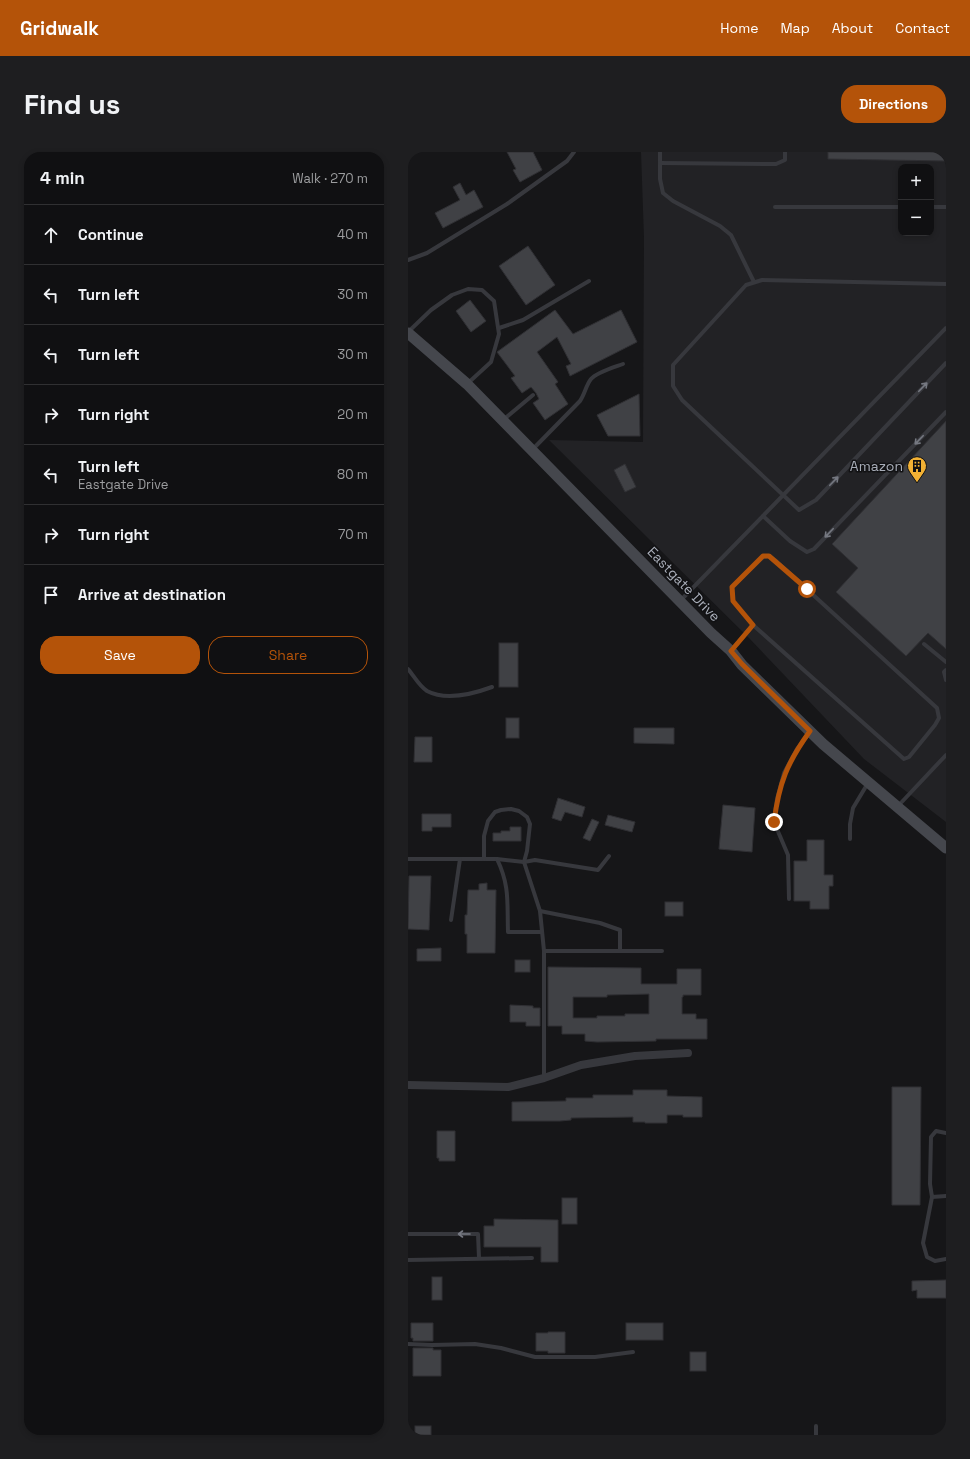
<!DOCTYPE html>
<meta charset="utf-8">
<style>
body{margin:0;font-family:"Space Grotesk",sans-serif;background:#1e1e20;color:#f1f3f6}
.controls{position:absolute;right:12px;top:12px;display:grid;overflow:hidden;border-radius:8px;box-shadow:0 2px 6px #0003}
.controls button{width:36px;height:36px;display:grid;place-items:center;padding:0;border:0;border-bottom:1px solid #303032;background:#101012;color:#f1f3f6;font:20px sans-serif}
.stop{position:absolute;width:12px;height:12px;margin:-9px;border:3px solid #b45309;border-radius:50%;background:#fff}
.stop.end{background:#b45309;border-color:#fff;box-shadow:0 1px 4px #0008}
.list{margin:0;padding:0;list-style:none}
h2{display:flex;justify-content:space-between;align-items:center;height:52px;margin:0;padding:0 16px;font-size:17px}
h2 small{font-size:13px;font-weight:400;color:#9c9d9f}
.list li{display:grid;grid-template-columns:26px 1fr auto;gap:12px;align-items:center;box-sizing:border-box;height:60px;padding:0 16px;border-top:1px solid #303032}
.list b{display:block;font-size:15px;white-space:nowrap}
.list p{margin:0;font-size:13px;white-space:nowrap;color:#9c9d9f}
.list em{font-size:13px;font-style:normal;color:#9c9d9f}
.actions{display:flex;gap:8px;padding:12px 16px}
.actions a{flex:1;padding:9px 0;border:1px solid #b45309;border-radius:16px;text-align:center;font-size:14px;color:#b45309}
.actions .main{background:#b45309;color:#fff}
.icon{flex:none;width:22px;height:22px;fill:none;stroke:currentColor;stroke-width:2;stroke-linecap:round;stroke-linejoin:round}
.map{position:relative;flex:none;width:538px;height:1283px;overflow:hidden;border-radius:16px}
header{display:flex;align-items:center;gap:24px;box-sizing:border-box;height:56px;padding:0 20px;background:#b45309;color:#fff}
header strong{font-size:19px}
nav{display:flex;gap:22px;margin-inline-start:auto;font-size:14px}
.intro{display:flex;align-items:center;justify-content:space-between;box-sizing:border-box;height:96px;padding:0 24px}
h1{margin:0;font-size:28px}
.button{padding:10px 18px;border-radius:16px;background:#b45309;color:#fff;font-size:14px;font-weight:700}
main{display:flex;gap:24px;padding:0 24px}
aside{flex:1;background:#101012;border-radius:16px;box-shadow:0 2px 6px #0003}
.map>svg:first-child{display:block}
.built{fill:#222225;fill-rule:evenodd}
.building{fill:#404145;stroke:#303034;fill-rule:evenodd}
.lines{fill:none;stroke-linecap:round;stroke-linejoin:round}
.lane{stroke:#37383d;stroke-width:4}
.street{stroke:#37383d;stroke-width:8}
.secondary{stroke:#45474d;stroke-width:11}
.oneway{stroke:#757881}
.route{stroke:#b45309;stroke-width:5}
.labels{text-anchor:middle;stroke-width:3;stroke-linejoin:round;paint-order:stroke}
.poi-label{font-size:14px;fill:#a8adb8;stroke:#111113;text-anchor:end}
.street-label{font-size:14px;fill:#a8adb8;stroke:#111113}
</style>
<header>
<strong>Gridwalk</strong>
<nav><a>Home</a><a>Map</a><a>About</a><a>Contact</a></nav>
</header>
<div class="intro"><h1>Find us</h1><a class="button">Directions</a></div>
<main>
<aside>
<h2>4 min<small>Walk · 270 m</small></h2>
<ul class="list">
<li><svg class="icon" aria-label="ahead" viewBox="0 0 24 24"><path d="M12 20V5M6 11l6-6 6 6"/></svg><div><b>Continue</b></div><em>40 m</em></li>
<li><svg class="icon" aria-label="left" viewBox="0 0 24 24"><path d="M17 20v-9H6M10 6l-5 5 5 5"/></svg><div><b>Turn left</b></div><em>30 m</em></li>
<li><svg class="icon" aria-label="left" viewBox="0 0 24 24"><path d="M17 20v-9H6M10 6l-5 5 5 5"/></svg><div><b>Turn left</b></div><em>30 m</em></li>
<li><svg class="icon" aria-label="right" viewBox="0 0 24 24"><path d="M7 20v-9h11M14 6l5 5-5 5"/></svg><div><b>Turn right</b></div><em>20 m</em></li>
<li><svg class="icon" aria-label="left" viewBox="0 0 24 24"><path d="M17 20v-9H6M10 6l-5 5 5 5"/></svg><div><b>Turn left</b><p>Eastgate Drive</p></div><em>80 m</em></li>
<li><svg class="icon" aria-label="right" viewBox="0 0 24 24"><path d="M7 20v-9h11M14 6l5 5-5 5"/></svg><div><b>Turn right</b></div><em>70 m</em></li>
<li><svg class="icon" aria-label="arrive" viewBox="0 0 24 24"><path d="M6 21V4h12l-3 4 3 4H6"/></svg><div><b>Arrive at destination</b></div></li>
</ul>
<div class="actions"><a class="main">Save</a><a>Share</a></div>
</aside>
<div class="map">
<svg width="538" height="1283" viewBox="0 0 538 1283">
<rect width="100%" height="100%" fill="#161618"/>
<path class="built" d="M 233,0 L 538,0 L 538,670 L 456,607 L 341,486 L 141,288 L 235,290 L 236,86 ZM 493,15 L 523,15 L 523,81 L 493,81 Z"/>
<g class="building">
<path d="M 99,0 L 125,0 L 134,18 L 112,30 L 105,18 L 108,17 Z"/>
<path d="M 420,0 L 538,0 L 538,9 L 420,7 Z"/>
<path d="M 52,31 L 58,43 L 66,38 L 75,55 L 35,76 L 27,61 L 52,48 L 45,35 Z"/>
<path d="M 120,94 L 147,133 L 118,153 L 91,114 Z"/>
<path d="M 62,148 L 78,169 L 63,180 L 48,159 Z"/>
<path d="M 147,158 L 165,182 L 213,158 L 229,190 L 162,224 L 158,214 L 163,212 L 149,185 L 129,200 L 150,230 L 147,232 L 160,252 L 137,268 L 125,251 L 131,247 L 128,241 L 123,235 L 114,241 L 103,226 L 107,224 L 89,200 Z"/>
<path d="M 231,242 L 232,284 L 200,284 L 189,263 Z"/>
<path d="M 538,269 L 538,497 L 520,481 L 498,504 L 428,440 L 450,416 L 424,392 Z"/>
<path d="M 217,312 L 228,335 L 217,340 L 206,318 Z"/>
<rect x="91" y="491" width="19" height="44"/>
<rect x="98" y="566" width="13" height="20"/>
<path d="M 226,576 L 266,576 L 266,592 L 226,591 Z"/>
<path d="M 7,585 L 24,585 L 24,610 L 6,610 Z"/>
<path d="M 150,646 L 177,655 L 174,665 L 157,660 L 153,669 L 144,666 Z"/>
<path d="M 315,653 L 347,656 L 344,700 L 311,697 Z"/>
<path d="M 14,662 L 43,662 L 43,675 L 24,675 L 24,679 L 14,679 Z"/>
<path d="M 200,663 L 227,670 L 224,680 L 197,673 Z"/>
<path d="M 184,667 L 191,670 L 182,689 L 175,686 Z"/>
<path d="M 102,675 L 113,675 L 113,689 L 85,689 L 85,681 L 93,681 L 93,679 L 102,679 Z"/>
<path d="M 399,688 L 416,688 L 416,723 L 425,723 L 425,734 L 421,734 L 421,757 L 402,757 L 402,749 L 386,749 L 386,709 L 399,709 Z"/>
<path d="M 1,724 L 23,724 L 21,778 L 0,777 Z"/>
<path d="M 79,731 L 79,738 L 88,738 L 87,801 L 59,801 L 59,782 L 57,782 L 57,763 L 59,763 L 60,738 L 71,738 L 71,732 Z"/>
<rect x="257" y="750" width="18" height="14"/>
<path d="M 33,796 L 33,809 L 9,809 L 9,797 Z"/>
<rect x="107" y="808" width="15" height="12"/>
<path d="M 140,815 L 233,816 L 233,832 L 269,832 L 269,817 L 293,817 L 293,843 L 275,843 L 275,845 L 274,845 L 274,862 L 288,862 L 288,867 L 299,867 L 299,887 L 248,887 L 248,889 L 189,890 L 177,889 L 177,882 L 154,882 L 154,874 L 140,874 ZM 241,842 L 241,862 L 217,862 L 217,864 L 189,864 L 189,866 L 165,866 L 165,845 L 199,845 L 199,843 Z"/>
<path d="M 102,853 L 125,854 L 125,856 L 132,856 L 132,874 L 118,874 L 118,870 L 102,870 Z"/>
<path d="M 484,935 L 513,935 L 512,1053 L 484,1053 Z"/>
<path d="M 225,938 L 259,938 L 259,944 L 294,945 L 294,965 L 275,965 L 275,963 L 259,963 L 259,971 L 237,971 L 237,970 L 225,970 L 225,965 L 163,966 L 163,968 L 152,969 L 104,969 L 104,950 L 158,949 L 158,946 L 185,946 L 185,943 L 225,943 Z"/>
<path d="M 29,979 L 47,979 L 47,1009 L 31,1009 L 31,1006 L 29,1006 Z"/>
<rect x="154" y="1046" width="15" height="26"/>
<path d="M 86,1067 L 150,1068 L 150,1110 L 133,1110 L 133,1095 L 76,1095 L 76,1074 L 86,1074 Z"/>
<rect x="24" y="1125" width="10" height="23"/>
<path d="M 538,1128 L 538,1146 L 509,1146 L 509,1138 L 504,1139 L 504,1129 Z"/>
<path d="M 3,1171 L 25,1171 L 25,1189 L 5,1189 L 5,1186 L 3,1186 Z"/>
<rect x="218" y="1171" width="37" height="17"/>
<path d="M 140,1180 L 157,1180 L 157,1201 L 140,1201 L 140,1199 L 128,1199 L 128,1181 L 140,1181 Z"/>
<path d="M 5,1196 L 25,1196 L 25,1198 L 33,1198 L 33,1224 L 5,1224 Z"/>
<rect x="282" y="1200" width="16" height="19"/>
<rect x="7" y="1274" width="16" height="9"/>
</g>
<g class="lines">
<g class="lane">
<path d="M 252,0 L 252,27 L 255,41 L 265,49 L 312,74 L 323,83 L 346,130"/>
<path d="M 252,11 L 368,12 L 377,8 L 377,0"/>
<path d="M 367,55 L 493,55"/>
<path d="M 523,55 L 538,55"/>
<path d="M 0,108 L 19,101 L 99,52 L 159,9 L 166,0"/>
<path d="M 538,132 L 354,128 L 338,133 L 265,213 L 265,234 L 274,248 L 391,358 L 408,348 L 538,211"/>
<path d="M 91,176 L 115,168 L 181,129"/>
<path d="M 0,180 L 23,158 L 44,143 L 60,137 L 74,138 L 86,149 L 91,182 L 83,210 L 59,232"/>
<path d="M 95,268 L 125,243"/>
<path d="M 124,298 L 172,249 C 177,242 178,233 183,227 C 189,220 207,215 215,212"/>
<path d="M 355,364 L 382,389 L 399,400 L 406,397 L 538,260"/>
<path d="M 272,449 L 538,176"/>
<path d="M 516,492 L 538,510"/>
<path d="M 323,499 L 345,473 L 325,449 L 324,435 L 355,405 L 361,404 L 368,409 L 529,556 L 531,566 L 527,573 L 501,605 L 496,607 L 345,473"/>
<path d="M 0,517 C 6,524 11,534 19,539 C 38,549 65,542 84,535"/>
<path d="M 538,518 L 536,520 L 538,528"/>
<path d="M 490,654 L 538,603"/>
<path d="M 442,687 L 442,672 L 445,656 L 460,631"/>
<path d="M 0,707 L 89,707 L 116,710 L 127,708 L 190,718 L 201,704"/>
<path d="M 76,707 L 76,684 L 80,669 L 87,660 L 93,658 L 103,657 L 111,659 L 119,665 L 122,672 L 119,699 L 116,710 L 132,759 L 136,799 L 136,926"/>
<path d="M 89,707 C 102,734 99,751 100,780 L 134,780"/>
<path d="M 381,747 L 380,703 L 366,670 L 369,647 L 376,621 L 389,597 L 402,580"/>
<path d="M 132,759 L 192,771 L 212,778 L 212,799"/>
<path d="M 43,768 L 52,707"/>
<path d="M 136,799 L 254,799"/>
<path d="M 538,981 L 528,979 L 523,985 L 522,1032 L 524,1045 L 538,1044"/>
<path d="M 524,1045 L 515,1091 L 519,1105 L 527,1109 L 538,1107"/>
<path d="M 0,1082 L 70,1082 L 71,1106"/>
<path d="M 0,1108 L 124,1106"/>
<path d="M 0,1192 L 24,1193 L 67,1192 L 93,1196 L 127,1205 L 187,1205 L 225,1200"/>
<path d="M 408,1274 L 408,1283"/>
</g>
<path class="street" d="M 0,933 L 100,935 L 136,926 L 173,913 L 227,904 L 280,901"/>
<path class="secondary" d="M 0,181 L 59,232 L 303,481 L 323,499 L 334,513 L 415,592 L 538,696"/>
</g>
<defs><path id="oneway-shaft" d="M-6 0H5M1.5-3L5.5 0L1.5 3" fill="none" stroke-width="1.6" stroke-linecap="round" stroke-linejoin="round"/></defs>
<g class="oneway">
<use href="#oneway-shaft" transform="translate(515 235) rotate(-46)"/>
<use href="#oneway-shaft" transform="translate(511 288) rotate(134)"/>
<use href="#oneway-shaft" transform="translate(426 329) rotate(-46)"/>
<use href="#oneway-shaft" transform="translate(421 381) rotate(134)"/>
<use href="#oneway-shaft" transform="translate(56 1082) rotate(180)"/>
</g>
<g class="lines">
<path class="route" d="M 366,670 C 371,631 379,611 402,579 L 334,512 L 323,499 L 345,473 L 325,449 L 324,435 L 355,404 L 361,404 L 399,437"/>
</g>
<defs>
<symbol id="building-pin" viewBox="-11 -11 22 30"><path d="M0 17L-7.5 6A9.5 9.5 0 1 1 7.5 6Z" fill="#f2b134" stroke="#111113"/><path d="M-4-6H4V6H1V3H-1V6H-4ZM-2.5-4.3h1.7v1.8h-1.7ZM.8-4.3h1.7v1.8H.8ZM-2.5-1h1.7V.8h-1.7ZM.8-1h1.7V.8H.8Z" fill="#111"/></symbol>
</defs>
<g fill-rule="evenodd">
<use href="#building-pin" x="498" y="303" width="22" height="30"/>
</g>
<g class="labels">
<g class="poi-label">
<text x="495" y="319">Amazon</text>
</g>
<g class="street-label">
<text transform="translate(276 432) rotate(46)" y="5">Eastgate Drive</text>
</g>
</g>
</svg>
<div class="controls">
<button>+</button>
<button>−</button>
</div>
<div class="stop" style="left:399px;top:437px"></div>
<div class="stop end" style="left:366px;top:670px"></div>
</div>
</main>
